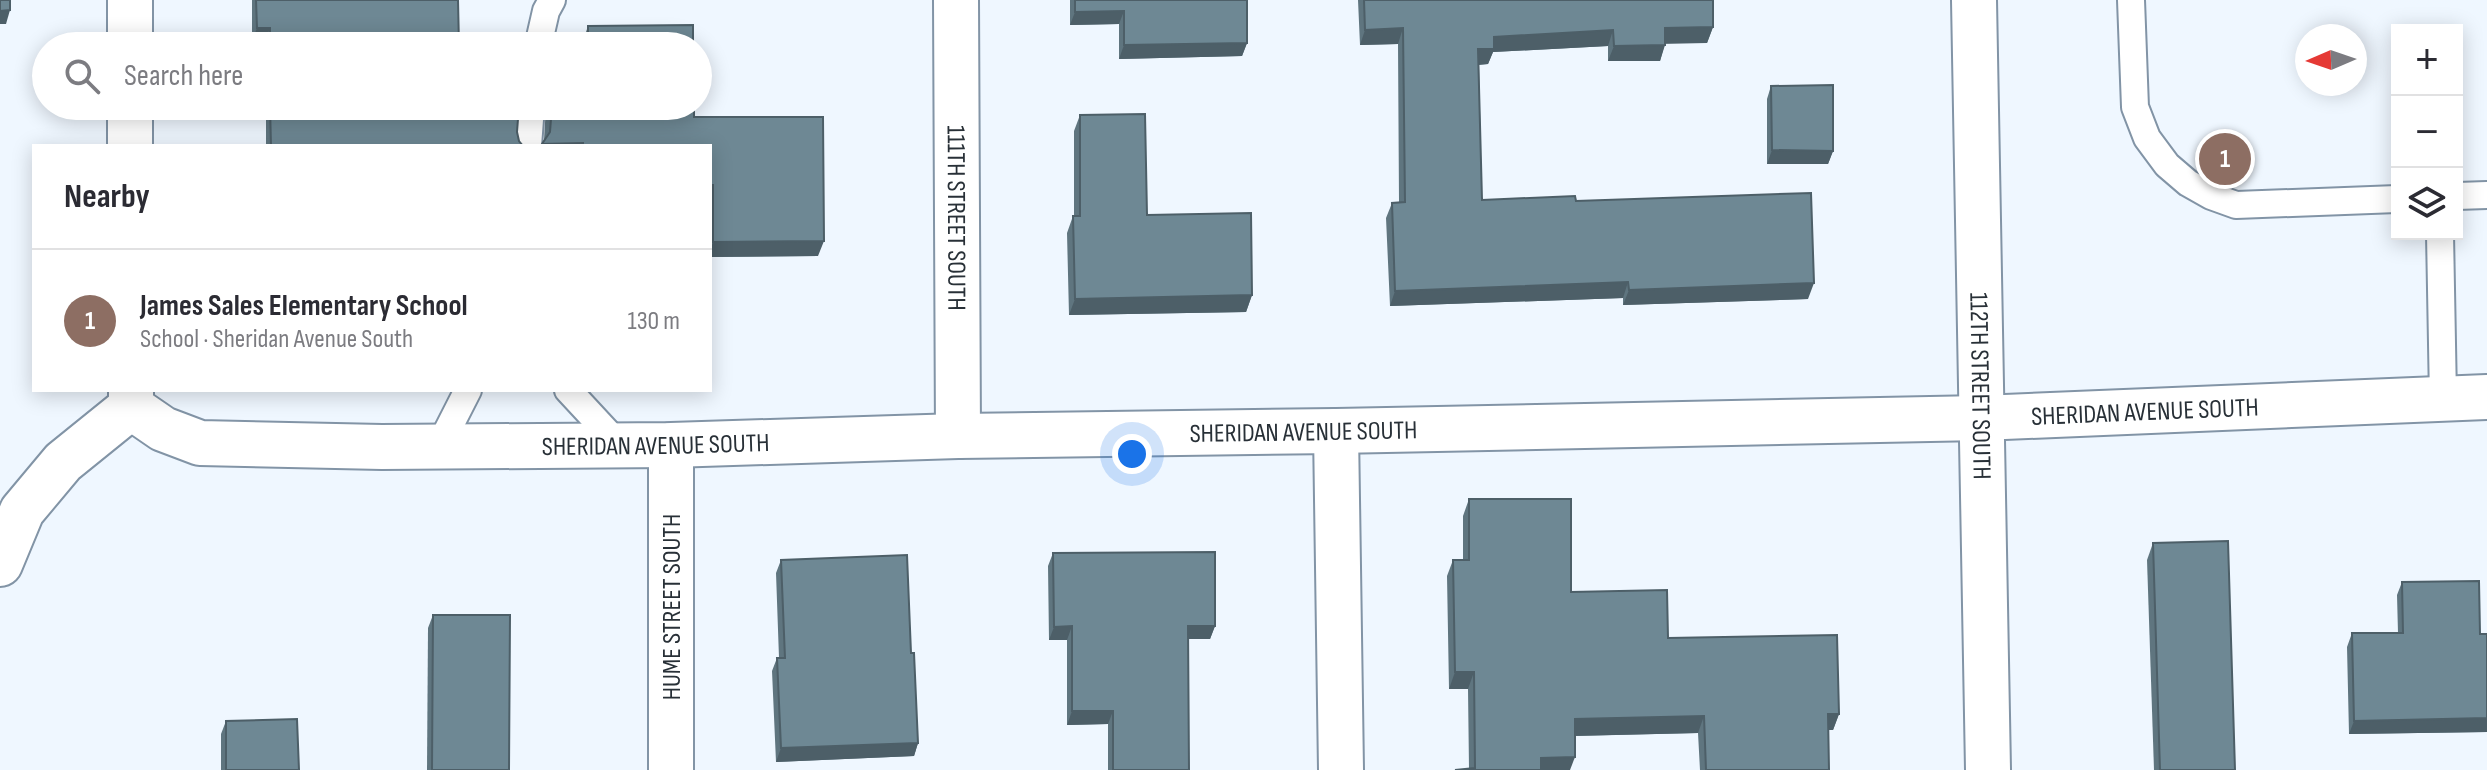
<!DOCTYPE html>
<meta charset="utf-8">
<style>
body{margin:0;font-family:"Sofia Sans Condensed",sans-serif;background:#f2f2f3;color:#2b2b33}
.controls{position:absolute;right:24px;top:24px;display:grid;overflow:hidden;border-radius:0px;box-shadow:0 4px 20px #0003}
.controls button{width:72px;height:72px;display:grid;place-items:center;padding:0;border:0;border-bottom:2px solid #e1e1e2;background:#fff;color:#2b2b33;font:40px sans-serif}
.compass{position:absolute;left:2295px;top:24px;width:72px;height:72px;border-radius:50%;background:#fff;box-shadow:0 4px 20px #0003;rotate:268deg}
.you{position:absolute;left:1132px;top:454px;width:28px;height:28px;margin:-20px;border:6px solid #fff;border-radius:50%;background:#1a73e8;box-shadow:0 0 0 12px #1a73e833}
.badge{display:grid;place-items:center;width:52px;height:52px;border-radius:50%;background:#111827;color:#fff;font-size:26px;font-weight:700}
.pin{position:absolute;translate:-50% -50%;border:4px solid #fff;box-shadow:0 2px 8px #0006}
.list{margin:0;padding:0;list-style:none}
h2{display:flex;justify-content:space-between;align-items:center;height:104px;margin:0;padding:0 32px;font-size:34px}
h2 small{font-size:26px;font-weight:400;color:#7c7c81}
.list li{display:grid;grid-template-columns:52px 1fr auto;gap:24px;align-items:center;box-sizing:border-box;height:144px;padding:0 32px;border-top:2px solid #e1e1e2}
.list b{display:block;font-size:30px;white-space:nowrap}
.list p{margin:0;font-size:26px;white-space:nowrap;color:#7c7c81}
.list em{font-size:26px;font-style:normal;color:#7c7c81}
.icon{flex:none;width:44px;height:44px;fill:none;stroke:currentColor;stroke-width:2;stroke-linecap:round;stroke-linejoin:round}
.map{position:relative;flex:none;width:2487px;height:770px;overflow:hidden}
.search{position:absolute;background:#fff;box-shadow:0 4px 20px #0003;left:32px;top:32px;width:680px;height:88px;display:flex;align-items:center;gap:20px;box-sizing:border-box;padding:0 28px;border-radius:44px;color:#7c7c81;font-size:30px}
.panel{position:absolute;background:#fff;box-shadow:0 4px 20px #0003;left:32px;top:144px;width:680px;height:248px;border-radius:0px}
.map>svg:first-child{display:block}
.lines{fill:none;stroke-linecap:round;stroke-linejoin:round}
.lane-casing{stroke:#8294a6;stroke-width:30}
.street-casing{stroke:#8294a6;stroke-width:48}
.secondary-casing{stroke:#8294a6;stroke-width:48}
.lane{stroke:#fff;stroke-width:26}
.street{stroke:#fff;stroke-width:44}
.secondary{stroke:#fff;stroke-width:44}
.wall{fill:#5f757f}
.shaded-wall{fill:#4d5f68}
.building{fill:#6e8894;stroke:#4d5f68;stroke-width:2}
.labels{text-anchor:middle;stroke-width:6;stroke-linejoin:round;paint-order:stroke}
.street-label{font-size:26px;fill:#283037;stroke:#fff}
</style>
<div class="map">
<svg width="2487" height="770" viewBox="0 0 2487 770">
<rect width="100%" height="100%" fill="#eff7ff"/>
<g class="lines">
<defs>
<g id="lane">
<path d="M 2131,0 L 2135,107 L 2147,138 L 2167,165 L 2188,183 L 2211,196 L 2236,205 L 2397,199"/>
<path d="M 538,46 L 546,11 L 552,0"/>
<path d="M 528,146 L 531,106"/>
<path d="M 2457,196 L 2487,195"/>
<path d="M 2440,234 L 2443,398"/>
<path d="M 568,390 L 619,445"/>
<path d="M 439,447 L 468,390"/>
</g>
<g id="street">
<path d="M 130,0 L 130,46"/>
<path id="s1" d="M 956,0 L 958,436"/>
<path d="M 130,106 L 130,146"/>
<path id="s2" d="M 131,407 L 163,429 L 200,443 L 382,447 L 671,445 L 958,436 L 1336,431 L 1981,418"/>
<path d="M 1336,431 L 1341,770"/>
<path d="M 671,445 L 671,770"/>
<path d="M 0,564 L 22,511 L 63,462 L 131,407 L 131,390"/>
</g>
<g id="secondary">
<path id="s3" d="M 1974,0 L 1988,770"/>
<path id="s4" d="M 1981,418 L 2487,397"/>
</g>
</defs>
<use href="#lane" class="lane-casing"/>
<use href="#street" class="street-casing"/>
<use href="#secondary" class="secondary-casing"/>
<use href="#lane" class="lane"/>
<use href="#street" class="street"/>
<use href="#secondary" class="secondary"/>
</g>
<g class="wall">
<path d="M 252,0 L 458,0 L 459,46 L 265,46 L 265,41 L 252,41 Z"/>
<path d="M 1070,0 L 1247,0 L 1247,43 L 1242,56 L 1119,59 L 1119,24 L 1070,25 Z"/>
<path d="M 1358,0 L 1713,0 L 1713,27 L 1707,43 L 1665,43 L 1660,61 L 1608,61 L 1608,46 L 1493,52 L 1488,64 L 1479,65 L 1482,200 L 1576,201 L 1808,299 L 1623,305 L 1623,298 L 1390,306 L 1386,218 L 1392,203 L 1399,202 L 1398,44 L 1360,45 Z"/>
<path d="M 588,26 L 693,46 L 583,46 L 583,41 Z"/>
<path d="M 1771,86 L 1833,151 L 1828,164 L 1767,164 L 1767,99 Z"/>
<path d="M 266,106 L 519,106 L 517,132 L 519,141 L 523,146 L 266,146 Z"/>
<path d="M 546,106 L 694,106 L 694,117 L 818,256 L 710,257 L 710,146 L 541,146 L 544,140 Z"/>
<path d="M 1080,115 L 1147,215 L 1252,295 L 1246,312 L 1069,315 L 1067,233 L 1073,216 L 1074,216 L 1074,131 Z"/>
<path d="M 1469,499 L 1571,592 L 1668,638 L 1839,714 L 1833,730 L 1828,730 L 1829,770 L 1700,770 L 1698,733 L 1575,736 L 1575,757 L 1469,769 L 1468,689 L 1449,689 L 1447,576 L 1453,560 L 1463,560 L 1463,516 Z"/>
<path d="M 2153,543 L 2235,770 L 2154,770 L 2147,560 Z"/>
<path d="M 1053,553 L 1215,626 L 1210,639 L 1188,639 L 1189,770 L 1108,770 L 1108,724 L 1067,725 L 1067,640 L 1049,640 L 1048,566 Z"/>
<path d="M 781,560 L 911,653 L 918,743 L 914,756 L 776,762 L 772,671 L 777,658 L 779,658 L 776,573 Z"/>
<path d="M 2402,582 L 2480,634 L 2487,634 L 2487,732 L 2349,734 L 2347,647 L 2352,633 L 2398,633 L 2397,595 Z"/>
<path d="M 433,615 L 509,770 L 427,770 L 428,628 Z"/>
<path d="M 226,721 L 299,770 L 221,770 L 221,734 Z"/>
</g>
<g class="shaded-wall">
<path d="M 10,10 L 6,24 L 0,24 L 0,11 Z"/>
<path d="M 1124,11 L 1119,24 L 1070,25 L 1075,12 Z"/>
<path d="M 1713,27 L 1707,43 L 1659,44 L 1665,28 Z"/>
<path d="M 257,28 L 270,28 L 265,41 L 252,41 Z"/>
<path d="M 1403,28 L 1398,44 L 1360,45 L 1365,30 Z"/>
<path d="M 1613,30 L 1608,46 L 1493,52 L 1488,64 L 1473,65 L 1478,49 L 1494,37 Z"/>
<path d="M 1247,43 L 1242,56 L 1119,59 L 1124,45 Z"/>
<path d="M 1665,45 L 1660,61 L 1608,61 L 1614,46 Z"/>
<path d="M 583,143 L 582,146 L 541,146 L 542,144 Z"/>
<path d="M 1772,150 L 1833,151 L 1828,164 L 1767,164 Z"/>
<path d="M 824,241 L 818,256 L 710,257 L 710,251 L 713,242 Z"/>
<path d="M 1628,282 L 1623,298 L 1390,306 L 1395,291 Z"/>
<path d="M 1814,283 L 1808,299 L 1623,305 L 1629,290 Z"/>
<path d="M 1252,295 L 1246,312 L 1069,315 L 1075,299 Z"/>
<path d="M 1072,626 L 1067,640 L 1049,640 L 1054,627 Z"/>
<path d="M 1188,626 L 1215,626 L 1210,639 L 1183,639 Z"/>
<path d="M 1455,672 L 1474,672 L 1468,689 L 1449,689 Z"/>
<path d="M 1072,711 L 1113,711 L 1108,724 L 1067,725 Z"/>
<path d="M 1828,714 L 1839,714 L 1833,730 L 1822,730 Z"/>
<path d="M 1704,716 L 1698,733 L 1569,736 L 1575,719 Z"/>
<path d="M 2487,718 L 2487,732 L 2349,734 L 2354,721 Z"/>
<path d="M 918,743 L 914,756 L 776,762 L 781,748 Z"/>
<path d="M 1575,757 L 1570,770 L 1536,770 L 1541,758 Z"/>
</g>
<g class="building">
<path d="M 0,0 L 10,0 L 10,10 L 0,11 Z"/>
<path d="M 256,0 L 458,0 L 459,46 L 270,46 L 270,28 L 257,28 Z"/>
<path d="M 1075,0 L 1247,0 L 1247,43 L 1124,45 L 1124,11 L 1075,12 Z"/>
<path d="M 1364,0 L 1713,0 L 1713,27 L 1665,28 L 1665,45 L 1614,46 L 1613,30 L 1494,37 L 1494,49 L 1478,49 L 1482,200 L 1575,196 L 1576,201 L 1811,193 L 1814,283 L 1629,290 L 1628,282 L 1395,291 L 1392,203 L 1405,202 L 1403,28 L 1365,30 Z"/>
<path d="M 693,25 L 693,46 L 588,46 L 588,26 Z"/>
<path d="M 1833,85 L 1833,151 L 1772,150 L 1771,86 Z"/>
<path d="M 270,106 L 519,106 L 517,132 L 519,141 L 523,146 L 271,146 Z"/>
<path d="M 552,106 L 694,106 L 694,117 L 823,117 L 824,241 L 713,242 L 713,185 L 710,185 L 710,146 L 583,146 L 583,143 L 542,144 L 550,132 Z"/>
<path d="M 1145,114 L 1147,215 L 1251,213 L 1252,295 L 1075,299 L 1073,216 L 1080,216 L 1080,115 Z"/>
<path d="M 1469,499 L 1571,499 L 1571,592 L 1667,590 L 1668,638 L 1837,635 L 1839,714 L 1828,714 L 1829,770 L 1706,770 L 1704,716 L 1575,719 L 1575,757 L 1541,758 L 1541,770 L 1455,770 L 1475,768 L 1474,672 L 1455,672 L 1453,560 L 1469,560 Z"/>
<path d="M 2228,541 L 2235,770 L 2160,770 L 2153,543 Z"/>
<path d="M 1215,552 L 1215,626 L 1188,626 L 1189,770 L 1113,770 L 1113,711 L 1072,711 L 1072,626 L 1054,627 L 1053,553 Z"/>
<path d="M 907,555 L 911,653 L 914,653 L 918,743 L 781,748 L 777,658 L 785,658 L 781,560 Z"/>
<path d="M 2479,581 L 2480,634 L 2487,634 L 2487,718 L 2354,721 L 2352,633 L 2403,633 L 2402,582 Z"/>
<path d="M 433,615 L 510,615 L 509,770 L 432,770 Z"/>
<path d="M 297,719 L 299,770 L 226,770 L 226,721 Z"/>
</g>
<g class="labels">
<g class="street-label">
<text dy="9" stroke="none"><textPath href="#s1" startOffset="218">111TH STREET SOUTH</textPath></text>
<text dy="9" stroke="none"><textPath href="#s3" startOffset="386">112TH STREET SOUTH</textPath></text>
<text dy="9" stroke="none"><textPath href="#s4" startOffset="164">SHERIDAN AVENUE SOUTH</textPath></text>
<text dy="9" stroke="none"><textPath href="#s2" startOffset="1182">SHERIDAN AVENUE SOUTH</textPath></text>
<text dy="9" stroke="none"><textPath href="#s2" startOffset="534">SHERIDAN AVENUE SOUTH</textPath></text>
<text transform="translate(671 607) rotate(-90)" y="9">HUME STREET SOUTH</text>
</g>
</g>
</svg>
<div class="controls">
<button>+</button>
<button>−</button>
<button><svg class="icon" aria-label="layers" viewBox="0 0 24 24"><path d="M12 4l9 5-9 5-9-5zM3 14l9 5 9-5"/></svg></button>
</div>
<svg class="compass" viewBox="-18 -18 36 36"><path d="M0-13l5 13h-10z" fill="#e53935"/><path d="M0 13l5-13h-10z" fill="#7c7c81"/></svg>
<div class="you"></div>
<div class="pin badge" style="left:2225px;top:159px;background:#8d6e63">1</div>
<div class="search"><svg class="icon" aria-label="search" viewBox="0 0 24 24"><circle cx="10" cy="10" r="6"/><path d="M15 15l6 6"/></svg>Search here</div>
<section class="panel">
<h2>Nearby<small></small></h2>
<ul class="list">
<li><span class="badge" style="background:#8d6e63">1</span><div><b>James Sales Elementary School</b><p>School · Sheridan Avenue South</p></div><em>130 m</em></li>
</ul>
</section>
</div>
